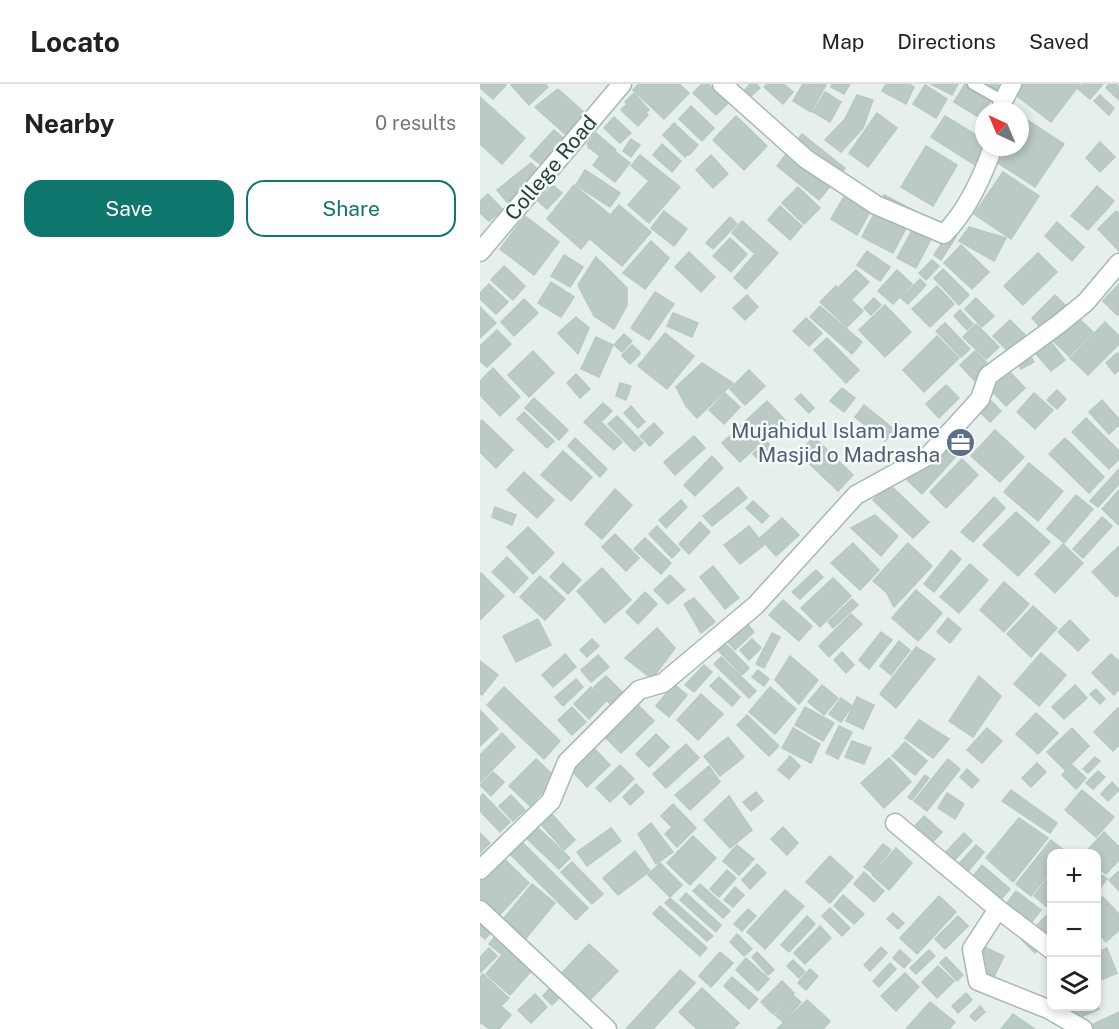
<!DOCTYPE html>
<meta charset="utf-8">
<style>
body{margin:0;font-family:"Public Sans",sans-serif;background:#f6f6f6;color:#222}
.controls{position:absolute;right:18px;bottom:18px;display:grid;overflow:hidden;border-radius:12px;box-shadow:0 3px 9px #0003}
.controls button{width:54px;height:54px;display:grid;place-items:center;padding:0;border:0;border-bottom:2px solid #e0e0e0;background:#fff;color:#222;font:30px sans-serif}
.compass{position:absolute;left:495px;top:18px;width:54px;height:54px;border-radius:50%;background:#fff;box-shadow:0 3px 9px #0003;rotate:316deg}
.list{margin:0;padding:0;list-style:none}
h2{display:flex;justify-content:space-between;align-items:center;height:78px;margin:0;padding:0 24px;font-size:26px}
h2 small{font-size:20px;font-weight:400;color:#767676}
.actions{display:flex;gap:12px;padding:18px 24px}
.actions a{flex:1;padding:14px 0;border:2px solid #0f766e;border-radius:18px;text-align:center;font-size:21px;color:#0f766e}
.actions .main{background:#0f766e;color:#fff}
.icon{flex:none;width:33px;height:33px;fill:none;stroke:currentColor;stroke-width:2;stroke-linecap:round;stroke-linejoin:round}
.map{position:relative;flex:none;width:639px;height:945px;overflow:hidden}
header{display:flex;align-items:center;gap:36px;box-sizing:border-box;height:84px;padding:0 30px;background:#fff;border-bottom:2px solid #e0e0e0}
header strong{font-size:28px}
nav{display:flex;gap:33px;margin-inline-start:auto;font-size:21px}
main{display:flex}
aside{flex:1;background:#fff}
.map>svg:first-child{display:block}
.building{fill:#bbcac4;stroke:#b8c9c2;stroke-width:1.5}
.lines{fill:none;stroke-linecap:round;stroke-linejoin:round}
.lane-casing{stroke:#a8b8b2;stroke-width:14}
.street-casing{stroke:#a8b8b2;stroke-width:21}
.lane{stroke:#fff;stroke-width:10}
.street{stroke:#fff;stroke-width:18}
.labels{text-anchor:middle;stroke-width:5;stroke-linejoin:round;paint-order:stroke}
.street-label{font-size:21px;fill:#24423a;stroke:#f7fbf9}
.service-label{font-size:21px;fill:#4e5e75;stroke:#f7fbf9;text-anchor:end}
</style>
<header>
<strong>Locato</strong>
<nav><a>Map</a><a>Directions</a><a>Saved</a></nav>
</header>
<main>
<aside>
<h2>Nearby<small>0 results</small></h2>
<ul class="list">
</ul>
<div class="actions"><a class="main">Save</a><a>Share</a></div>
</aside>
<div class="map">
<svg width="639" height="945" viewBox="0 0 639 945">
<rect width="100%" height="100%" fill="#e6efeb"/>
<g class="building">
<path d="M 0,0 L 25,0 L 26,1 L 13,15 L 0,4 Z"/>
<path d="M 32,0 L 65,0 L 68,3 L 49,21 L 31,1 Z"/>
<path d="M 159,0 L 199,0 L 209,9 L 184,35 L 153,6 Z"/>
<path d="M 222,0 L 228,0 L 248,19 L 236,31 L 213,9 Z"/>
<path d="M 270,0 L 276,0 L 280,4 L 271,12 L 265,6 Z"/>
<path d="M 287,0 L 304,0 L 313,8 L 303,20 L 284,3 Z"/>
<path d="M 323,0 L 346,1 L 331,28 L 313,17 Z"/>
<path d="M 352,0 L 370,0 L 364,10 L 351,3 Z"/>
<path d="M 406,0 L 429,0 L 434,3 L 426,20 L 402,7 Z"/>
<path d="M 451,0 L 478,0 L 472,11 Z"/>
<path d="M 485,0 L 517,0 L 520,2 L 500,34 L 474,18 Z"/>
<path d="M 533,0 L 600,0 L 571,38 L 529,6 Z"/>
<path d="M 603,0 L 623,0 L 610,15 L 598,5 Z"/>
<path d="M 629,0 L 636,0 L 639,3 L 639,16 L 626,4 Z"/>
<path d="M 445,1 L 467,15 L 456,34 L 433,20 Z"/>
<path d="M 78,5 L 106,30 L 85,50 L 55,23 Z"/>
<path d="M 345,8 L 361,18 L 350,38 L 333,28 Z"/>
<path d="M 154,9 L 169,26 L 160,34 L 145,18 Z"/>
<path d="M 377,11 L 393,16 L 383,44 L 361,68 L 345,56 L 365,35 Z"/>
<path d="M 620,11 L 634,24 L 629,31 L 614,17 Z"/>
<path d="M 0,13 L 45,54 L 22,80 L 0,60 Z"/>
<path d="M 152,15 L 168,31 L 158,42 L 141,26 Z"/>
<path d="M 211,22 L 234,44 L 222,57 L 199,35 Z"/>
<path d="M 397,29 L 417,44 L 388,83 L 369,69 Z"/>
<path d="M 256,32 L 287,62 L 264,86 L 233,56 Z"/>
<path d="M 465,32 L 504,56 L 503,86 L 451,53 Z"/>
<path d="M 134,33 L 151,49 L 140,59 L 124,44 Z"/>
<path d="M 547,36 L 584,60 L 555,103 L 518,79 L 529,63 L 540,63 L 540,46 Z"/>
<path d="M 194,39 L 217,61 L 205,73 L 183,51 Z"/>
<path d="M 198,44 L 218,61 L 209,71 L 190,55 Z"/>
<path d="M 74,46 L 91,60 L 69,87 L 50,72 Z"/>
<path d="M 116,49 L 136,66 L 127,77 L 107,60 Z"/>
<path d="M 322,50 L 365,84 L 339,116 L 297,82 Z"/>
<path d="M 117,54 L 150,79 L 135,98 L 113,81 L 120,72 L 108,63 Z"/>
<path d="M 151,55 L 160,61 L 151,73 L 143,67 Z"/>
<path d="M 620,58 L 635,73 L 620,88 L 606,74 Z"/>
<path d="M 182,60 L 201,77 L 192,88 L 173,71 Z"/>
<path d="M 446,62 L 477,81 L 453,122 L 421,103 Z"/>
<path d="M 160,71 L 200,103 L 169,139 L 148,121 L 169,97 L 151,82 Z"/>
<path d="M 231,71 L 248,90 L 233,104 L 216,86 Z"/>
<path d="M 51,79 L 69,96 L 33,125 L 17,106 Z"/>
<path d="M 105,86 L 140,109 L 130,123 L 96,101 Z"/>
<path d="M 523,88 L 559,112 L 531,155 L 494,130 Z"/>
<path d="M 372,99 L 398,114 L 377,151 L 351,135 Z"/>
<path d="M 73,101 L 82,109 L 67,125 L 58,117 Z"/>
<path d="M 94,101 L 129,130 L 101,165 L 67,135 Z"/>
<path d="M 617,102 L 634,117 L 608,146 L 591,132 Z"/>
<path d="M 318,103 L 340,124 L 324,140 L 302,119 Z"/>
<path d="M 8,110 L 23,126 L 9,137 L 0,129 L 0,117 Z"/>
<path d="M 404,111 L 435,127 L 413,169 L 382,153 Z"/>
<path d="M 139,121 L 171,148 L 142,182 L 110,155 Z"/>
<path d="M 300,122 L 322,142 L 310,156 L 288,136 Z"/>
<path d="M 184,127 L 207,145 L 194,162 L 171,144 Z"/>
<path d="M 636,127 L 639,130 L 639,167 L 618,145 Z"/>
<path d="M 45,132 L 79,158 L 54,191 L 20,165 Z"/>
<path d="M 250,133 L 257,140 L 233,165 L 226,159 Z"/>
<path d="M 262,137 L 298,169 L 266,205 L 254,194 L 275,170 L 252,149 Z"/>
<path d="M 577,138 L 604,163 L 592,177 L 565,152 Z"/>
<path d="M 436,139 L 454,149 L 436,184 L 417,174 Z"/>
<path d="M 489,143 L 526,154 L 514,177 L 479,157 Z"/>
<path d="M 469,148 L 476,153 L 461,176 L 454,171 Z"/>
<path d="M 250,154 L 267,170 L 251,188 L 233,172 Z"/>
<path d="M 171,157 L 189,174 L 165,205 L 143,189 Z"/>
<path d="M 481,161 L 509,188 L 492,205 L 464,179 Z"/>
<path d="M 387,167 L 410,183 L 400,197 L 377,181 Z"/>
<path d="M 209,168 L 235,193 L 221,208 L 195,183 Z"/>
<path d="M 558,169 L 577,188 L 543,221 L 524,202 Z"/>
<path d="M 84,171 L 103,183 L 90,203 L 71,192 Z"/>
<path d="M 116,173 L 147,204 L 147,221 L 134,245 L 114,232 L 98,201 Z"/>
<path d="M 452,176 L 459,182 L 446,196 L 439,189 Z"/>
<path d="M 24,182 L 45,202 L 33,216 L 11,196 Z"/>
<path d="M 463,185 L 489,211 L 479,221 L 454,194 Z"/>
<path d="M 376,186 L 389,198 L 372,215 L 359,203 Z"/>
<path d="M 417,186 L 432,200 L 413,220 L 398,207 Z"/>
<path d="M 440,195 L 446,201 L 428,220 L 421,214 Z"/>
<path d="M 71,198 L 89,210 L 76,230 L 58,219 Z"/>
<path d="M 9,200 L 28,218 L 16,230 L 0,215 L 0,209 Z"/>
<path d="M 639,200 L 639,230 L 637,231 L 623,217 Z"/>
<path d="M 76,201 L 94,213 L 81,233 L 63,222 Z"/>
<path d="M 356,202 L 383,227 L 367,243 L 340,218 Z"/>
<path d="M 457,202 L 474,220 L 450,243 L 432,225 Z"/>
<path d="M 175,208 L 194,220 L 169,256 L 151,244 Z"/>
<path d="M 267,211 L 278,223 L 265,236 L 253,224 Z"/>
<path d="M 575,211 L 587,223 L 563,246 L 552,234 Z"/>
<path d="M 394,214 L 401,221 L 391,231 L 384,224 Z"/>
<path d="M 496,214 L 514,232 L 502,243 L 485,225 Z"/>
<path d="M 44,215 L 58,229 L 34,252 L 21,238 Z"/>
<path d="M 405,221 L 431,248 L 405,273 L 379,246 Z"/>
<path d="M 340,222 L 382,258 L 372,270 L 330,233 Z"/>
<path d="M 0,223 L 16,239 L 0,254 Z"/>
<path d="M 480,226 L 493,240 L 487,246 L 474,232 Z"/>
<path d="M 193,229 L 218,239 L 212,253 L 187,242 Z"/>
<path d="M 593,229 L 613,248 L 589,272 L 569,253 Z"/>
<path d="M 96,233 L 109,244 L 98,270 L 78,249 Z"/>
<path d="M 326,234 L 342,249 L 329,262 L 313,247 Z"/>
<path d="M 530,236 L 546,252 L 529,268 L 513,252 Z"/>
<path d="M 625,238 L 639,252 L 639,260 L 608,291 L 590,274 Z"/>
<path d="M 465,239 L 490,265 L 481,273 L 456,247 Z"/>
<path d="M 496,240 L 519,263 L 506,275 L 483,253 Z"/>
<path d="M 17,246 L 31,260 L 7,283 L 0,277 L 0,262 Z"/>
<path d="M 185,249 L 214,272 L 187,305 L 158,282 Z"/>
<path d="M 144,250 L 152,257 L 142,268 L 134,261 Z"/>
<path d="M 457,252 L 479,274 L 444,308 L 423,286 Z"/>
<path d="M 116,253 L 133,261 L 119,293 L 101,285 Z"/>
<path d="M 567,253 L 585,276 L 571,287 L 552,265 Z"/>
<path d="M 347,254 L 379,286 L 366,299 L 334,266 Z"/>
<path d="M 152,261 L 160,268 L 150,279 L 142,271 Z"/>
<path d="M 152,262 L 160,270 L 150,280 L 142,272 Z"/>
<path d="M 547,265 L 554,278 L 541,285 L 534,273 Z"/>
<path d="M 53,267 L 74,289 L 49,313 L 28,291 Z"/>
<path d="M 495,267 L 510,282 L 495,297 L 480,281 Z"/>
<path d="M 637,269 L 639,271 L 639,286 L 635,290 L 626,279 Z"/>
<path d="M 222,279 L 253,299 L 217,334 L 206,322 L 196,303 Z"/>
<path d="M 523,281 L 545,304 L 526,322 L 504,299 Z"/>
<path d="M 13,284 L 40,313 L 20,332 L 0,311 L 0,297 Z"/>
<path d="M 269,286 L 285,302 L 265,321 L 250,305 Z"/>
<path d="M 96,290 L 110,305 L 100,314 L 87,299 Z"/>
<path d="M 140,299 L 151,302 L 146,316 L 136,312 Z"/>
<path d="M 466,301 L 479,314 L 459,334 L 446,320 Z"/>
<path d="M 362,304 L 375,314 L 364,328 L 350,317 Z"/>
<path d="M 577,306 L 586,315 L 577,325 L 567,316 Z"/>
<path d="M 245,309 L 260,323 L 244,340 L 229,326 Z"/>
<path d="M 554,309 L 573,326 L 555,345 L 537,328 Z"/>
<path d="M 321,310 L 334,324 L 329,329 L 315,315 Z"/>
<path d="M 505,311 L 521,327 L 510,338 L 494,322 Z"/>
<path d="M 54,314 L 88,346 L 79,356 L 45,324 Z"/>
<path d="M 622,316 L 639,335 L 639,341 L 629,350 L 609,328 Z"/>
<path d="M 287,317 L 305,336 L 260,378 L 242,359 Z"/>
<path d="M 123,319 L 132,327 L 121,338 L 142,358 L 134,366 L 104,338 Z"/>
<path d="M 384,321 L 415,346 L 405,357 L 375,333 Z"/>
<path d="M 151,322 L 165,338 L 158,344 L 144,329 Z"/>
<path d="M 44,328 L 74,357 L 67,364 L 37,335 Z"/>
<path d="M 137,332 L 163,359 L 154,367 L 128,340 Z"/>
<path d="M 606,334 L 639,367 L 639,375 L 629,385 L 592,348 Z"/>
<path d="M 2,336 L 33,366 L 16,384 L 0,368 L 0,338 Z"/>
<path d="M 174,339 L 183,349 L 170,362 L 160,352 Z"/>
<path d="M 515,346 L 544,373 L 520,398 L 491,372 Z"/>
<path d="M 214,352 L 225,364 L 195,391 L 184,378 Z"/>
<path d="M 334,353 L 373,391 L 358,407 L 318,369 Z"/>
<path d="M 95,354 L 127,385 L 120,393 L 88,362 Z"/>
<path d="M 585,354 L 624,393 L 609,409 L 569,370 Z"/>
<path d="M 286,357 L 295,366 L 282,379 L 273,370 Z"/>
<path d="M 461,357 L 477,371 L 442,410 L 426,395 Z"/>
<path d="M 83,367 L 112,393 L 91,417 L 61,391 Z"/>
<path d="M 232,372 L 243,384 L 215,412 L 204,401 Z"/>
<path d="M 482,375 L 498,391 L 466,424 L 450,408 Z"/>
<path d="M 549,379 L 583,407 L 558,437 L 524,408 Z"/>
<path d="M 639,385 L 639,400 L 618,423 L 610,417 Z"/>
<path d="M 44,388 L 74,416 L 57,434 L 27,406 Z"/>
<path d="M 409,400 L 449,438 L 433,454 L 393,416 Z"/>
<path d="M 258,403 L 267,414 L 232,442 L 223,432 Z"/>
<path d="M 135,405 L 152,421 L 122,455 L 105,440 Z"/>
<path d="M 639,406 L 639,441 L 622,425 Z"/>
<path d="M 596,411 L 613,425 L 584,459 L 567,445 Z"/>
<path d="M 514,413 L 525,424 L 493,458 L 481,448 Z"/>
<path d="M 201,416 L 207,423 L 186,444 L 179,436 Z"/>
<path d="M 273,417 L 289,432 L 282,439 L 266,424 Z"/>
<path d="M 15,423 L 36,431 L 32,441 L 12,433 Z"/>
<path d="M 536,428 L 570,458 L 538,492 L 503,461 Z"/>
<path d="M 395,431 L 418,452 L 401,472 L 371,444 Z"/>
<path d="M 622,433 L 632,442 L 603,474 L 593,465 Z"/>
<path d="M 302,434 L 319,451 L 296,472 L 280,454 Z"/>
<path d="M 220,438 L 230,448 L 209,470 L 199,460 Z"/>
<path d="M 177,442 L 200,466 L 192,474 L 169,450 Z"/>
<path d="M 269,442 L 284,461 L 260,480 L 244,461 Z"/>
<path d="M 48,443 L 74,469 L 53,490 L 27,463 Z"/>
<path d="M 135,450 L 159,474 L 146,487 L 122,463 Z"/>
<path d="M 165,454 L 191,479 L 181,490 L 154,465 Z"/>
<path d="M 373,459 L 399,486 L 380,506 L 351,479 Z"/>
<path d="M 428,459 L 452,482 L 414,523 L 406,508 L 393,497 Z"/>
<path d="M 583,460 L 603,479 L 575,509 L 555,490 Z"/>
<path d="M 639,462 L 639,510 L 636,513 L 612,488 Z"/>
<path d="M 471,466 L 481,475 L 454,508 L 444,500 Z"/>
<path d="M 27,473 L 48,494 L 34,509 L 12,488 Z"/>
<path d="M 83,479 L 101,496 L 88,510 L 70,493 Z"/>
<path d="M 490,480 L 508,496 L 479,529 L 460,513 Z"/>
<path d="M 233,482 L 259,514 L 245,525 L 220,493 Z"/>
<path d="M 122,484 L 151,516 L 125,539 L 97,507 Z"/>
<path d="M 336,486 L 343,493 L 320,515 L 312,508 Z"/>
<path d="M 1,489 L 24,512 L 0,536 L 0,490 Z"/>
<path d="M 190,491 L 205,506 L 188,520 L 174,506 Z"/>
<path d="M 60,492 L 85,515 L 65,536 L 40,513 Z"/>
<path d="M 353,494 L 371,512 L 340,543 L 321,524 Z"/>
<path d="M 524,498 L 549,520 L 524,548 L 500,526 Z"/>
<path d="M 436,506 L 462,529 L 438,557 L 412,534 Z"/>
<path d="M 165,508 L 177,520 L 158,540 L 146,528 Z"/>
<path d="M 214,514 L 235,538 L 221,549 L 204,520 Z"/>
<path d="M 372,515 L 378,521 L 353,544 L 348,538 Z"/>
<path d="M 303,516 L 332,542 L 319,557 L 289,531 Z"/>
<path d="M 553,522 L 577,544 L 551,573 L 527,550 Z"/>
<path d="M 371,530 L 382,540 L 349,573 L 339,562 Z"/>
<path d="M 468,534 L 481,545 L 470,559 L 457,548 Z"/>
<path d="M 58,535 L 71,561 L 36,578 L 23,552 Z"/>
<path d="M 264,536 L 274,548 L 255,566 L 243,552 Z"/>
<path d="M 590,536 L 609,556 L 598,567 L 578,548 Z"/>
<path d="M 177,544 L 195,564 L 172,595 L 145,574 Z"/>
<path d="M 401,548 L 412,556 L 389,585 L 379,576 Z"/>
<path d="M 292,549 L 300,553 L 284,584 L 276,580 Z"/>
<path d="M 239,553 L 269,584 L 262,591 L 232,560 Z"/>
<path d="M 112,555 L 119,562 L 107,573 L 100,566 Z"/>
<path d="M 272,555 L 281,564 L 269,576 L 260,566 Z"/>
<path d="M 419,557 L 430,566 L 411,591 L 400,582 Z"/>
<path d="M 436,563 L 455,575 L 416,624 L 400,610 Z"/>
<path d="M 362,568 L 374,581 L 366,589 L 354,576 Z"/>
<path d="M 561,569 L 586,591 L 559,622 L 534,600 Z"/>
<path d="M 85,570 L 96,583 L 73,603 L 62,591 Z"/>
<path d="M 631,570 L 639,577 L 639,605 L 634,611 L 612,589 Z"/>
<path d="M 118,571 L 129,583 L 111,598 L 101,586 Z"/>
<path d="M 310,572 L 338,596 L 319,620 L 295,596 Z"/>
<path d="M 241,573 L 276,607 L 269,614 L 234,580 Z"/>
<path d="M 0,577 L 18,591 L 2,611 L 0,610 Z"/>
<path d="M 224,581 L 232,588 L 214,608 L 205,601 Z"/>
<path d="M 278,586 L 289,595 L 284,602 L 272,593 Z"/>
<path d="M 126,592 L 143,609 L 131,621 L 114,603 Z"/>
<path d="M 499,592 L 521,612 L 493,653 L 469,637 Z"/>
<path d="M 239,593 L 260,613 L 252,622 L 230,602 Z"/>
<path d="M 96,595 L 103,603 L 83,622 L 75,613 Z"/>
<path d="M 194,600 L 207,611 L 189,633 L 176,622 Z"/>
<path d="M 342,601 L 358,614 L 344,631 L 328,618 Z"/>
<path d="M 595,601 L 607,614 L 584,635 L 572,623 Z"/>
<path d="M 24,603 L 80,657 L 64,675 L 7,621 Z"/>
<path d="M 111,603 L 126,617 L 109,635 L 94,620 Z"/>
<path d="M 290,603 L 316,625 L 295,650 L 269,628 Z"/>
<path d="M 616,605 L 625,615 L 620,620 L 610,610 Z"/>
<path d="M 221,610 L 243,630 L 218,656 L 197,636 Z"/>
<path d="M 377,613 L 394,621 L 383,645 L 366,637 Z"/>
<path d="M 361,614 L 372,622 L 361,638 L 349,630 Z"/>
<path d="M 159,622 L 174,637 L 141,669 L 126,654 Z"/>
<path d="M 92,623 L 106,638 L 92,651 L 78,636 Z"/>
<path d="M 325,623 L 354,639 L 343,657 L 315,641 Z"/>
<path d="M 638,624 L 639,661 L 633,667 L 614,648 Z"/>
<path d="M 0,626 L 18,645 L 0,662 Z"/>
<path d="M 556,629 L 578,649 L 558,670 L 536,650 Z"/>
<path d="M 267,631 L 299,662 L 289,672 L 257,641 Z"/>
<path d="M 439,636 L 469,655 L 453,674 L 425,654 Z"/>
<path d="M 359,642 L 372,648 L 358,675 L 346,669 Z"/>
<path d="M 313,644 L 340,660 L 331,679 L 302,664 Z"/>
<path d="M 507,644 L 522,657 L 502,679 L 487,666 Z"/>
<path d="M 592,644 L 609,662 L 585,686 L 567,668 Z"/>
<path d="M 22,649 L 35,663 L 0,698 L 0,671 Z"/>
<path d="M 176,650 L 189,663 L 169,683 L 156,670 Z"/>
<path d="M 248,653 L 264,673 L 240,692 L 224,672 Z"/>
<path d="M 372,657 L 391,664 L 384,680 L 365,673 Z"/>
<path d="M 425,658 L 447,677 L 435,691 L 412,672 Z"/>
<path d="M 109,659 L 130,681 L 107,703 L 86,681 Z"/>
<path d="M 206,660 L 219,674 L 186,704 L 173,690 Z"/>
<path d="M 310,672 L 320,682 L 309,695 L 298,686 Z"/>
<path d="M 615,673 L 620,677 L 608,689 L 603,685 Z"/>
<path d="M 409,674 L 431,698 L 404,724 L 381,699 Z"/>
<path d="M 56,675 L 76,694 L 50,722 L 29,702 Z"/>
<path d="M 468,675 L 480,685 L 447,727 L 434,717 Z"/>
<path d="M 557,679 L 566,688 L 551,703 L 542,694 Z"/>
<path d="M 140,681 L 154,695 L 130,718 L 116,704 Z"/>
<path d="M 592,681 L 606,694 L 596,705 L 582,691 Z"/>
<path d="M 229,682 L 240,698 L 210,726 L 195,711 Z"/>
<path d="M 487,685 L 499,696 L 492,704 L 480,693 Z"/>
<path d="M 618,687 L 625,693 L 613,705 L 606,699 Z"/>
<path d="M 13,688 L 24,698 L 11,712 L 0,701 Z"/>
<path d="M 445,691 L 449,694 L 432,716 L 428,713 Z"/>
<path d="M 632,698 L 639,706 L 628,717 L 621,710 Z"/>
<path d="M 156,700 L 164,708 L 150,721 L 143,713 Z"/>
<path d="M 531,706 L 577,739 L 570,749 L 522,717 Z"/>
<path d="M 602,706 L 634,733 L 616,753 L 585,726 Z"/>
<path d="M 276,708 L 283,717 L 271,727 L 263,718 Z"/>
<path d="M 467,709 L 484,720 L 475,735 L 458,724 Z"/>
<path d="M 3,710 L 30,738 L 20,748 L 0,727 L 0,713 Z"/>
<path d="M 31,711 L 45,726 L 33,737 L 19,722 Z"/>
<path d="M 249,712 L 272,746 L 250,764 L 224,736 Z"/>
<path d="M 193,720 L 216,744 L 197,763 L 185,750 L 192,743 L 181,732 Z"/>
<path d="M 69,727 L 95,756 L 84,766 L 58,737 Z"/>
<path d="M 444,732 L 462,748 L 440,772 L 422,756 Z"/>
<path d="M 539,734 L 568,754 L 533,798 L 506,774 Z"/>
<path d="M 52,738 L 90,774 L 79,785 L 41,749 Z"/>
<path d="M 171,739 L 193,768 L 176,780 L 158,750 Z"/>
<path d="M 303,743 L 318,759 L 307,771 L 291,755 Z"/>
<path d="M 131,744 L 141,757 L 107,782 L 97,768 Z"/>
<path d="M 624,748 L 639,763 L 639,776 L 626,790 L 616,782 L 616,770 L 604,770 Z"/>
<path d="M 0,749 L 10,759 L 0,769 Z"/>
<path d="M 484,749 L 492,757 L 473,778 L 464,770 Z"/>
<path d="M 213,752 L 236,774 L 210,801 L 187,779 Z"/>
<path d="M 37,753 L 108,824 L 96,836 L 25,765 Z"/>
<path d="M 571,756 L 586,768 L 585,770 L 572,770 L 572,786 L 551,812 L 536,800 Z"/>
<path d="M 403,760 L 411,766 L 392,789 L 384,783 Z"/>
<path d="M 257,761 L 274,775 L 259,791 L 243,777 Z"/>
<path d="M 496,761 L 504,768 L 486,790 L 477,782 Z"/>
<path d="M 416,764 L 432,779 L 409,806 L 392,791 Z"/>
<path d="M 155,767 L 170,787 L 138,811 L 123,794 Z"/>
<path d="M 17,768 L 49,799 L 14,837 L 0,823 L 0,788 Z"/>
<path d="M 350,772 L 373,793 L 350,819 L 326,798 Z"/>
<path d="M 92,778 L 123,810 L 112,820 L 81,788 Z"/>
<path d="M 180,779 L 202,801 L 190,813 L 168,791 Z"/>
<path d="M 277,780 L 286,789 L 270,805 L 262,796 Z"/>
<path d="M 502,781 L 530,805 L 512,825 L 485,802 Z"/>
<path d="M 247,786 L 256,794 L 239,813 L 230,805 Z"/>
<path d="M 639,787 L 639,807 L 629,796 Z"/>
<path d="M 384,788 L 404,807 L 394,818 L 374,800 Z"/>
<path d="M 617,788 L 627,795 L 616,809 L 616,789 Z"/>
<path d="M 572,789 L 572,817 L 567,823 L 554,812 Z"/>
<path d="M 52,800 L 75,819 L 42,859 L 19,840 Z"/>
<path d="M 220,800 L 250,827 L 243,834 L 213,807 Z"/>
<path d="M 255,803 L 264,811 L 253,823 L 244,816 Z"/>
<path d="M 305,806 L 324,822 L 285,865 L 267,848 Z"/>
<path d="M 536,807 L 561,826 L 548,843 L 523,824 Z"/>
<path d="M 206,809 L 241,841 L 236,848 L 200,816 Z"/>
<path d="M 363,811 L 384,830 L 374,840 L 354,822 Z"/>
<path d="M 459,812 L 476,828 L 437,870 L 420,854 Z"/>
<path d="M 623,813 L 639,830 L 639,846 L 626,858 L 616,847 L 616,819 Z"/>
<path d="M 190,814 L 233,852 L 227,857 L 185,819 Z"/>
<path d="M 180,822 L 227,864 L 220,872 L 173,830 Z"/>
<path d="M 350,824 L 370,844 L 362,852 L 342,832 Z"/>
<path d="M 268,825 L 276,832 L 262,847 L 254,840 Z"/>
<path d="M 572,826 L 572,853 L 555,869 L 542,856 Z"/>
<path d="M 413,829 L 424,839 L 418,845 L 407,835 Z"/>
<path d="M 327,832 L 335,840 L 309,868 L 301,861 Z"/>
<path d="M 478,832 L 488,842 L 465,865 L 455,855 Z"/>
<path d="M 0,836 L 12,847 L 5,855 L 0,851 Z"/>
<path d="M 340,842 L 351,854 L 325,880 L 314,869 Z"/>
<path d="M 257,850 L 272,865 L 264,872 L 250,858 Z"/>
<path d="M 16,851 L 54,884 L 30,911 L 6,890 L 22,871 L 9,860 Z"/>
<path d="M 109,860 L 138,887 L 107,919 L 79,892 Z"/>
<path d="M 500,861 L 524,872 L 513,895 L 489,884 Z"/>
<path d="M 401,863 L 407,869 L 390,887 L 384,881 Z"/>
<path d="M 9,864 L 17,872 L 0,889 L 0,873 Z"/>
<path d="M 627,864 L 637,889 L 616,898 L 616,869 Z"/>
<path d="M 420,866 L 431,876 L 424,884 L 413,874 Z"/>
<path d="M 449,866 L 455,872 L 436,890 L 430,884 Z"/>
<path d="M 240,868 L 253,879 L 231,903 L 219,892 Z"/>
<path d="M 277,868 L 294,886 L 288,891 L 272,873 Z"/>
<path d="M 466,873 L 483,891 L 477,897 L 460,879 Z"/>
<path d="M 266,874 L 289,895 L 278,907 L 256,886 Z"/>
<path d="M 313,876 L 325,888 L 319,894 L 307,882 Z"/>
<path d="M 410,879 L 416,885 L 399,903 L 393,897 Z"/>
<path d="M 458,882 L 474,897 L 457,914 L 442,898 Z"/>
<path d="M 330,885 L 338,892 L 326,906 L 318,899 Z"/>
<path d="M 200,886 L 215,899 L 173,945 L 146,945 Z"/>
<path d="M 425,889 L 439,903 L 416,927 L 401,912 Z"/>
<path d="M 3,890 L 29,914 L 21,922 L 31,931 L 19,945 L 9,945 L 2,939 L 0,940 L 0,893 Z"/>
<path d="M 252,893 L 278,915 L 269,925 L 244,902 Z"/>
<path d="M 302,897 L 314,909 L 293,930 L 281,918 Z"/>
<path d="M 70,904 L 79,914 L 72,921 L 63,912 Z"/>
<path d="M 222,904 L 259,939 L 253,945 L 217,945 L 199,928 Z"/>
<path d="M 486,909 L 492,916 L 478,929 L 472,922 Z"/>
<path d="M 55,910 L 67,923 L 51,939 L 38,926 Z"/>
<path d="M 313,911 L 321,918 L 303,938 L 295,931 Z"/>
<path d="M 327,916 L 350,937 L 343,945 L 297,945 Z"/>
<path d="M 450,918 L 475,938 L 469,945 L 426,945 Z"/>
<path d="M 616,920 L 619,925 L 592,937 L 586,922 L 616,922 Z"/>
<path d="M 500,922 L 505,928 L 495,937 L 490,932 Z"/>
<path d="M 639,928 L 639,945 L 603,945 Z"/>
<path d="M 533,930 L 555,945 L 521,945 Z"/>
</g>
<g class="lines">
<defs>
<path id="lane" d="M 493,0 L 523,17"/>
<g id="street">
<path d="M 242,0 L 326,75 L 396,121 L 464,150 C 487,127 502,94 513,63"/>
<path d="M 521,27 L 523,17 L 532,0"/>
<path d="M 0,168 L 142,0"/>
<path d="M 415,739 L 518,825 L 572,866"/>
<path d="M 0,786 L 71,717 L 87,678 L 159,606 L 183,599 L 276,521 L 376,411 L 449,371 L 500,315 L 508,292 L 579,240 L 606,218 L 639,179"/>
<path d="M 518,825 L 492,865 L 498,897 L 568,925 L 603,945"/>
<path d="M 0,826 L 127,945"/>
</g>
</defs>
<use href="#lane" class="lane-casing"/>
<use href="#street" class="street-casing"/>
<use href="#lane" class="lane"/>
<use href="#street" class="street"/>
</g>
<defs>
<symbol id="office-disc" viewBox="-11 -11 22 22"><circle r="9.5" fill="#5c6f8a" stroke="#f7fbf9"/><path d="M-6-3h4V-5.5h4V-3h4V5H-6ZM-1-4.5V-3h2v-1.5ZM-6 0V1H6V0Z" fill="#fff"/></symbol>
</defs>
<g fill-rule="evenodd">
<use href="#office-disc" x="464" y="342" width="33" height="33"/>
</g>
<g class="labels">
<g class="street-label">
<text transform="translate(71 84) rotate(-50)" y="7">College Road</text>
</g>
<g class="service-label">
<text x="460" y="354">Mujahidul Islam Jame<tspan x="460" dy="24">Masjid o Madrasha</tspan></text>
</g>
</g>
</svg>
<div class="controls">
<button>+</button>
<button>−</button>
<button><svg class="icon" aria-label="layers" viewBox="0 0 24 24"><path d="M12 4l9 5-9 5-9-5zM3 14l9 5 9-5"/></svg></button>
</div>
<svg class="compass" viewBox="-18 -18 36 36"><path d="M0-13l5 13h-10z" fill="#e53935"/><path d="M0 13l5-13h-10z" fill="#767676"/></svg>
</div>
</main>
